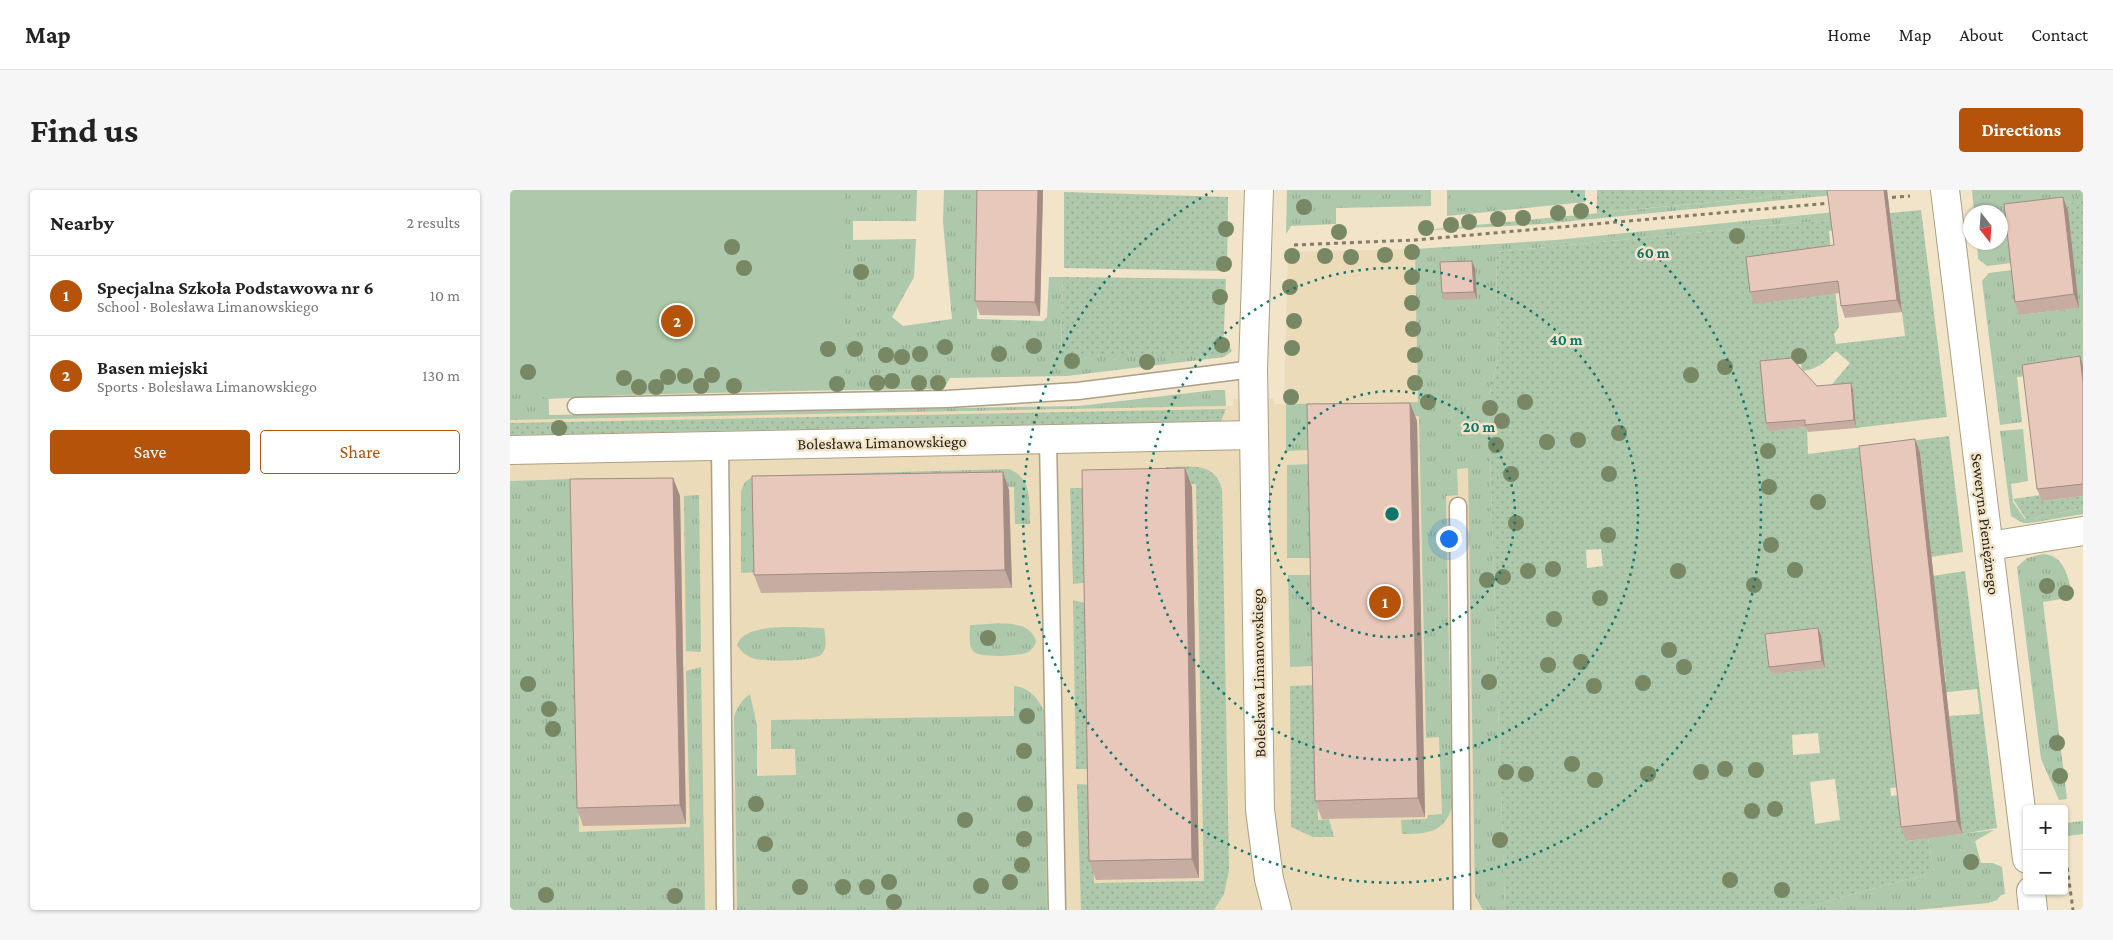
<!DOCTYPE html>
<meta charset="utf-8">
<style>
body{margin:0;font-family:"Crimson Pro",serif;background:#f6f6f6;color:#222}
.controls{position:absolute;right:15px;bottom:15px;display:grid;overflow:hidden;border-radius:5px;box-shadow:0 1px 4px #0004}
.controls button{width:45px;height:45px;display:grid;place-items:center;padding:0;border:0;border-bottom:1px solid #e0e0e0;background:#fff;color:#222;font:25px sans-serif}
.compass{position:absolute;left:1453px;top:15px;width:45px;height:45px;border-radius:50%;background:#fff;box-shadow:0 1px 4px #0004;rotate:163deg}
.you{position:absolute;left:938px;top:348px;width:18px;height:18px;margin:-12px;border:4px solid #fff;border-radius:50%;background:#1a73e8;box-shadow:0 0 0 8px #1a73e833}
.badge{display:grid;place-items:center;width:32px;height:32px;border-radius:50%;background:#b45309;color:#fff;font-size:16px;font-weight:700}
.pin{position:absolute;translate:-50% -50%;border:2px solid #fff;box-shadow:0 1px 5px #0006}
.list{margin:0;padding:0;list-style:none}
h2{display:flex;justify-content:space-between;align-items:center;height:65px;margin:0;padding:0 20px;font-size:21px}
h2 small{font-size:16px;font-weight:400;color:#767676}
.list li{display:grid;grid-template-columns:32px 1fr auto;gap:15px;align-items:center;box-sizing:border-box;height:80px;padding:0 20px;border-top:1px solid #e0e0e0}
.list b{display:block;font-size:19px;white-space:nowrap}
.list p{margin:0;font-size:16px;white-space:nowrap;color:#767676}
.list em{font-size:16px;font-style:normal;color:#767676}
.actions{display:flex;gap:10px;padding:15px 20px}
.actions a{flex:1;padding:11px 0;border:1px solid #b45309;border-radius:5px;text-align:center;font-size:18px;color:#b45309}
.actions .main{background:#b45309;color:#fff}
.map{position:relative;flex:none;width:1573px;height:720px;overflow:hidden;border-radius:5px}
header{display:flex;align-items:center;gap:30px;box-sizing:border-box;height:70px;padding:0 25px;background:#fff;border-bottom:1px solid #e0e0e0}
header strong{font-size:24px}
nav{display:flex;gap:28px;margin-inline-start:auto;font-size:18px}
.intro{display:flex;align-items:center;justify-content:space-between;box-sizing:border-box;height:120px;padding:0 30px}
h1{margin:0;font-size:35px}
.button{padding:12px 22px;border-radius:5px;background:#b45309;color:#fff;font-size:18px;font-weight:700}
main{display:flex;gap:30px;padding:0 30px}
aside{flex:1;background:#fff;border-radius:5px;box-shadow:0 1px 4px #0004}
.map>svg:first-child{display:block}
.built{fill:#ebdbb8}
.grass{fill:url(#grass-tufts)}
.park{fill:#adc8ab}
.garden{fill:url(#garden-dots);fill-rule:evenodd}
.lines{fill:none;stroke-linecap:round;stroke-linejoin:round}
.lane-casing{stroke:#ac9f85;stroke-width:19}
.street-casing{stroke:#ac9f85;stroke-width:30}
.path{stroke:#837a68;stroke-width:3;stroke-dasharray:4 4;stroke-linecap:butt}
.lane{stroke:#fff;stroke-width:16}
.street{stroke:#fff;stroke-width:28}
.tree{fill:#788865}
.wall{fill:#c7aca1}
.shaded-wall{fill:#a28c83}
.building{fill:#e7c8bb;stroke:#a28c83}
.ring{fill:none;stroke:#0f766e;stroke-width:2.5;stroke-dasharray:2.5 5}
.labels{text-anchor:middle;stroke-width:5;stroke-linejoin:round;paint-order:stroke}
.street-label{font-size:16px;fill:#282319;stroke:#f1e4c8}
.centre{fill:#0f766e;stroke:#f1e4c8;stroke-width:2.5}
.ring-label{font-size:15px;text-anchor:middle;font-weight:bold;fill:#0f766e;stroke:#f1e4c8;stroke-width:5;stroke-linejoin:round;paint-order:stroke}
</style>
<header>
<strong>Map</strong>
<nav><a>Home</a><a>Map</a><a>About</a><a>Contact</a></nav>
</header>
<div class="intro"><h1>Find us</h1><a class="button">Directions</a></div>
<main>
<aside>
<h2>Nearby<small>2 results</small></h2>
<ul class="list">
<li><span class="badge">1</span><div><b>Specjalna Szkoła Podstawowa nr 6</b><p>School · Bolesława Limanowskiego</p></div><em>10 m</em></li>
<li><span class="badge">2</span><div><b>Basen miejski</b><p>Sports · Bolesława Limanowskiego</p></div><em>130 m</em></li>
</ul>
<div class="actions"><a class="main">Save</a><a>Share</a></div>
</aside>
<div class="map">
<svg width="1573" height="720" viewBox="0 0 1573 720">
<defs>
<pattern id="grass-tufts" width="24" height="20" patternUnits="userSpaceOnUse" patternTransform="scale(1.25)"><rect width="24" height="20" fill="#adc8ab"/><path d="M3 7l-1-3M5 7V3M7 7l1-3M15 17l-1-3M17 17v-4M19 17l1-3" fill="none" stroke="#95ac93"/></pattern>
<pattern id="garden-dots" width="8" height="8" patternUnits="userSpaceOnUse" patternTransform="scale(1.25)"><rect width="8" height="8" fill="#adc8ab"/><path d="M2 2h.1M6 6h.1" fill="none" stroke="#95ac93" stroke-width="1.8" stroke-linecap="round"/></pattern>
</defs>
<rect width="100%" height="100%" fill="#f1e4c8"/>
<path class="built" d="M 905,59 L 908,212 L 978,210 L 995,720 L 0,720 L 0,230 L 723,216 L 723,209 L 764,208 L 764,214 L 774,214 L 778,62 Z"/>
<g class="grass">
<path d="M 153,0 L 407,0 L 406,31 L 343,31 L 343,50 L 406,49 L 404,87 L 382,127 L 393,136 L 442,129 L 433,32 L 434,0 L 468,0 L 467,129 L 533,131 L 537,127 L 539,87 L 553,87 L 551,165 L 713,165 L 714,147 L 722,161 L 714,167 L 557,186 L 440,188 L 436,195 L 428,199 L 334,200 L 324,198 Z"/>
<path d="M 777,0 L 921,0 L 921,16 L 826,18 L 826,34 L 781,36 L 776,44 Z"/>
<path d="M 937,0 L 1075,0 L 1075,12 L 937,26 Z"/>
<path d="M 1295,0 L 1345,0 L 1343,3 L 1032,34 L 904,41 L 1286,4 Z"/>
<path d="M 1462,0 L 1573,0 L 1573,6 L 1566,6 L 1567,12 L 1499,18 L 1501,73 L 1477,76 L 1468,69 L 1467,53 L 1490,52 L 1490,22 L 1464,22 Z"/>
<path d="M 1344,20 L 1351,27 L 986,62 L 988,169 L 978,210 L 995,720 L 973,720 L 965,706 L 958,278 L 947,279 L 948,305 L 936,306 L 942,616 C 935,643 916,644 892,644 L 891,630 L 917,629 L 918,625 L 932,624 L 929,547 L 916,548 L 909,226 L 894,226 L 880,231 L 880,213 L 908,212 L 905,59 L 1046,50 Z"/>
<path d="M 1564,74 L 1573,74 L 1573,178 L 1507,187 L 1512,232 L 1490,235 L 1472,91 L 1479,83 L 1502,80 L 1510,125 L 1568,118 Z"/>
<path d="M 0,173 L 38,181 L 39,225 L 569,216 L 705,200 L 715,200 L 716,216 L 0,230 Z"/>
<path d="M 843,213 L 843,227 L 801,260 L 776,261 L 776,214 Z"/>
<path d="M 1513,239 L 1518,291 L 1501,294 L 1503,312 L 1515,329 L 1573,318 L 1573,324 L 1520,333 L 1513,333 L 1501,326 L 1490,241 Z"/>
<path d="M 802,274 L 803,368 L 777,368 L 777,275 Z"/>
<path d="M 499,279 C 523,289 519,312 520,334 L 505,334 L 504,297 L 248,301 L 250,382 L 231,383 L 231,301 L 235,292 L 244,286 Z"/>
<path d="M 93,288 L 93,305 L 63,306 L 69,642 L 180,637 L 176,481 L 191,477 L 195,720 L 0,720 L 0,291 Z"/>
<path d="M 189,305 L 191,462 L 176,461 L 174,306 Z"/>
<path d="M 1533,364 C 1554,365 1558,386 1562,403 L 1558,408 L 1533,412 L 1557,609 L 1549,610 L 1531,569 L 1507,377 L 1517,368 Z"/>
<path d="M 778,385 L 803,385 L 805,476 L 780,477 Z"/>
<path d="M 460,435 C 479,435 521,426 526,452 C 524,457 521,461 516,463 C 507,466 472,468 464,462 C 458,457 460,443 460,435 Z"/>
<path d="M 314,438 C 315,445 318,458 312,464 C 304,472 252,472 242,468 C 235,465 231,461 227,455 C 235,431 293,438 314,438 Z"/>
<path d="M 504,496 C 519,497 528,508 534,521 L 537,720 L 227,720 L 224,527 C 227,517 232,510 240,504 L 247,536 L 247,586 L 286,585 L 285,559 L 261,559 L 261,530 L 504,526 Z"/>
<path d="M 1573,631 L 1573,644 L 1558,646 L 1556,633 Z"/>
<path d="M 1484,640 L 1465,651 L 1471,673 L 1483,673 L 1492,677 L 1495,704 L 1491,705 L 1487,710 L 1478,713 L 1406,720 L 1285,720 L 1424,682 L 1418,648 Z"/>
</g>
<g class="park">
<path d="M 0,0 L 334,0 L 334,200 L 113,205 L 39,209 L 0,196 Z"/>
<path d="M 947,0 L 1075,0 L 1075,12 L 947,18 Z"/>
</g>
<g class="garden">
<path d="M 1087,0 L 1295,0 L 1286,4 L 1087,23 Z"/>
<path d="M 554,2 L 718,7 L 717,81 L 554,78 Z"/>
<path d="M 1566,6 L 1573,6 L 1573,74 L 1564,74 L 1498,18 L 1566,12 Z"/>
<path d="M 1411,20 L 1437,227 L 1346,238 L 1343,201 L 1315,203 L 1340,173 L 1326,161 C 1315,171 1308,180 1292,181 L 1291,174 L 1253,178 L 1259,240 L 1297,237 L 1298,264 L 1439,246 L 1453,362 L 1395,371 L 1392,356 L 1420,352 L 1410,263 L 1381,266 L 1379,256 L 1371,257 L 1373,267 L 1354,270 L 1364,360 L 1383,357 L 1389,406 L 1370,408 L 1379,499 L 1398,497 L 1405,550 L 1385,552 L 1390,597 L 1380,598 L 1381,606 L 1391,605 L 1396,651 L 1418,648 L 1424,682 L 1285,720 L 995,720 L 978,210 L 988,169 L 986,62 L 1351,27 L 1353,36 L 1319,41 L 1329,137 L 1324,144 L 1326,154 L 1395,146 L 1381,33 L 1361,35 L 1361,25 ZM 1091,359 L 1093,376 L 1077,378 L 1076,360 ZM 1308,543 L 1310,563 L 1283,565 L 1282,545 ZM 1325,589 L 1330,630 L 1305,634 L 1300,592 Z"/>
<path d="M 553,87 L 716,89 L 713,165 L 551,165 Z"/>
<path d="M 716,219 L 711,231 L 0,245 L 0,233 Z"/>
<path d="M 656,277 C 679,277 705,271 712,299 L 719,680 L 714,704 L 704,720 L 571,720 L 567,594 L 582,595 L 584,693 L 694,691 L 686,294 L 656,294 Z"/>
<path d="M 560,298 L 576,298 L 578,392 L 563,394 Z"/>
<path d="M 1531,305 L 1532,311 L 1573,306 L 1573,318 L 1516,329 L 1503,309 Z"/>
<path d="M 1455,381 L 1487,638 L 1452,644 L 1407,528 L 1470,524 L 1467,499 L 1409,505 L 1408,496 L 1436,492 L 1425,402 L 1397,390 Z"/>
<path d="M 563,410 L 578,414 L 582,579 L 566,579 Z"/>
<path d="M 805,495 L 808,630 L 819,629 L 824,647 L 803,647 L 781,637 L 780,496 Z"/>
</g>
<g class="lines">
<defs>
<g id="lane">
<path d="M 66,216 L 437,209 L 568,201 L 743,179"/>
<path d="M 538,249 L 547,720"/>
<path d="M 210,256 L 215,720"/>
<path d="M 948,316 L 952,720"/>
</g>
<g id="street">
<path d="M 749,0 L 743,179 L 750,620 L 759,689 L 767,720"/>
<path d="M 1435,0 L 1517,669"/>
<path d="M 0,260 L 744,245"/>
<path d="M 1479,356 L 1573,341"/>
<path d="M 1521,701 L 1523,720"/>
</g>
</defs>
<use href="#lane" class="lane-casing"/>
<use href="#street" class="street-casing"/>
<g class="path">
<path d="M 1374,8 L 1400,6"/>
<path d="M 784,55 L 905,50 L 1321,13"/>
<path d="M 1554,654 L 1563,720"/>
</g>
<use href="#lane" class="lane"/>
<use href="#street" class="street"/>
</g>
<g class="tree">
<circle cx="794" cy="17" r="8"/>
<circle cx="1071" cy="21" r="8"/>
<circle cx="1048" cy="23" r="8"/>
<circle cx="1013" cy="28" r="8"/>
<circle cx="988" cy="29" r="8"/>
<circle cx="959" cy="32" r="8"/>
<circle cx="941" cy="35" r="8"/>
<circle cx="916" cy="38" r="8"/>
<circle cx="716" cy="39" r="8"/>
<circle cx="829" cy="42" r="8"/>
<circle cx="1227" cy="46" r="8"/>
<circle cx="222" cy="57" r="8"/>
<circle cx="902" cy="62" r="8"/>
<circle cx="875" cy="65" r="8"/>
<circle cx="782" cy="66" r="8"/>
<circle cx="815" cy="66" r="8"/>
<circle cx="841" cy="67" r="8"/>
<circle cx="714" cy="74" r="8"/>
<circle cx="234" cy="78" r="8"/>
<circle cx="351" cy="82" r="8"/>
<circle cx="902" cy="87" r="8"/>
<circle cx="780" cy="97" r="8"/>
<circle cx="710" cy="107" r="8"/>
<circle cx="902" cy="113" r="8"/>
<circle cx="784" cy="131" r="8"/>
<circle cx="903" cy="139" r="8"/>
<circle cx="712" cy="155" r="8"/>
<circle cx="524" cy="156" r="8"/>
<circle cx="435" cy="157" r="8"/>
<circle cx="782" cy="158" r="8"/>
<circle cx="318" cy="159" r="8"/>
<circle cx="345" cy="159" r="8"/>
<circle cx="410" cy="164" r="8"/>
<circle cx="489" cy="164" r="8"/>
<circle cx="376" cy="165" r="8"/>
<circle cx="905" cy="165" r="8"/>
<circle cx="1289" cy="166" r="8"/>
<circle cx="392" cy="167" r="8"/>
<circle cx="562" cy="171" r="8"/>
<circle cx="637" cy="172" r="8"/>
<circle cx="1215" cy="177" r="8"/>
<circle cx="18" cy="182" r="8"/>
<circle cx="202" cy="185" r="8"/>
<circle cx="1181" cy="185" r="8"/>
<circle cx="175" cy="186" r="8"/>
<circle cx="158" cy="187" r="8"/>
<circle cx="114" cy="188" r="8"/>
<circle cx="382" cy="191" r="8"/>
<circle cx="367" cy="193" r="8"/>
<circle cx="409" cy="193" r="8"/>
<circle cx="428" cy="193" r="8"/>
<circle cx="905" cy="193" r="8"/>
<circle cx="327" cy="194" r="8"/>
<circle cx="191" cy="196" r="8"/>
<circle cx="224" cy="196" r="8"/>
<circle cx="129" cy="197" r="8"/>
<circle cx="146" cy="197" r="8"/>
<circle cx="781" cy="207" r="8"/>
<circle cx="918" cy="212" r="8"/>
<circle cx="1015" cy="212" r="8"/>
<circle cx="980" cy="218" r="8"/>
<circle cx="992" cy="231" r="8"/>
<circle cx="49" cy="238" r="8"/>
<circle cx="1109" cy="243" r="8"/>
<circle cx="1068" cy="250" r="8"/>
<circle cx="1037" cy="252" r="8"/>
<circle cx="986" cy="255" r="8"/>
<circle cx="1258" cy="261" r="8"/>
<circle cx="1001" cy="284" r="8"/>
<circle cx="1099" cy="284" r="8"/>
<circle cx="1259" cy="297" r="8"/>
<circle cx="1308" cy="312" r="8"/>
<circle cx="1006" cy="333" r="8"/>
<circle cx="1098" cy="345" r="8"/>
<circle cx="1261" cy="355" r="8"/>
<circle cx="1043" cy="379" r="8"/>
<circle cx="1285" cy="380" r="8"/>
<circle cx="1018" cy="381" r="8"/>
<circle cx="1168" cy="381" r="8"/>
<circle cx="993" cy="387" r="8"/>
<circle cx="977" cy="390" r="8"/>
<circle cx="1244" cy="395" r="8"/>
<circle cx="1537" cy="396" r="8"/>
<circle cx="1556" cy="403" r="8"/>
<circle cx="1090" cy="408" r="8"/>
<circle cx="1044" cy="429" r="8"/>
<circle cx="478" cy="448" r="8"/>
<circle cx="1159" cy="460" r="8"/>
<circle cx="1071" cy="472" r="8"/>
<circle cx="1038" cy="475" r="8"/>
<circle cx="1174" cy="477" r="8"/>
<circle cx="979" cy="492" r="8"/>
<circle cx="1133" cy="493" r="8"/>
<circle cx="18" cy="494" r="8"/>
<circle cx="1084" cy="496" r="8"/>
<circle cx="39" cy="519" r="8"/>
<circle cx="517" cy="526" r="8"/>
<circle cx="43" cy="539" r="8"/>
<circle cx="1547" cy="553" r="8"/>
<circle cx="514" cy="561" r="8"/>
<circle cx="1062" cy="574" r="8"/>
<circle cx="1215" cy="579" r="8"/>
<circle cx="1246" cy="580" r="8"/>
<circle cx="996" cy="582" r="8"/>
<circle cx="1191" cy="582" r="8"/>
<circle cx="1016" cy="584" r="8"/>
<circle cx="1138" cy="584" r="8"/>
<circle cx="1550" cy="586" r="8"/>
<circle cx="1085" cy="590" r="8"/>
<circle cx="246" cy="614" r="8"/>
<circle cx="515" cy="614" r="8"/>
<circle cx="1265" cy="619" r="8"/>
<circle cx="1242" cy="621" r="8"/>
<circle cx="455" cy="630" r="8"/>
<circle cx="514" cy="649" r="8"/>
<circle cx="990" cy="650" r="8"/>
<circle cx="255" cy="654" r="8"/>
<circle cx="1461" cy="672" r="8"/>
<circle cx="512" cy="675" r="8"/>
<circle cx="1220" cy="690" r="8"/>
<circle cx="379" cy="692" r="8"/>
<circle cx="500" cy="692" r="8"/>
<circle cx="471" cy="696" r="8"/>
<circle cx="290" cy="697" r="8"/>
<circle cx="333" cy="697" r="8"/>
<circle cx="357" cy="697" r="8"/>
<circle cx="1272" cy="700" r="8"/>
<circle cx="36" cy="705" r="8"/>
<circle cx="165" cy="706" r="8"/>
<circle cx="384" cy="712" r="8"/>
</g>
<g class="wall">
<path d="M 467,0 L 533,0 L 530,126 L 470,125 L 465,111 Z"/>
<path d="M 1317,0 L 1377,0 L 1392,122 L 1335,128 L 1331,116 L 1330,103 L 1244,114 L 1240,102 L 1324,55 Z"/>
<path d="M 1558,21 L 1569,118 L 1509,125 L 1505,112 Z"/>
<path d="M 965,78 L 967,109 L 935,110 L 932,103 Z"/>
<path d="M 1570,166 L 1573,176 L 1573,306 L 1532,311 L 1527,299 Z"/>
<path d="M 1343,200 L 1346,238 L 1298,242 L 1296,237 L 1259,241 L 1256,233 Z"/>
<path d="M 900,213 L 907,231 L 915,627 L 812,629 L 805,611 Z"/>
<path d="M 1405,249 L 1410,263 L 1452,644 L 1396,651 L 1391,637 Z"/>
<path d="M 163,288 L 170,306 L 176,634 L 73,636 L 67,618 Z"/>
<path d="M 682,297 L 689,688 L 586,690 L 579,671 Z"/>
<path d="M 499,300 L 502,398 L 251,403 L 244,385 Z"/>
<path d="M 1311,445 L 1315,478 L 1261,484 L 1259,477 Z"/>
</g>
<g class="shaded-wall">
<path d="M 528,0 L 533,0 L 530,126 L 525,112 Z"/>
<path d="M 1374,0 L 1377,0 L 1392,122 L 1387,110 Z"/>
<path d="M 1553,7 L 1558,21 L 1569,118 L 1564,104 Z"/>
<path d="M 962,71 L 965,78 L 967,109 L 964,102 Z"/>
<path d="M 1570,166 L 1573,176 L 1573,193 Z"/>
<path d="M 1341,193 L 1343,200 L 1346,238 L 1344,230 Z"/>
<path d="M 900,213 L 907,231 L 915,627 L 908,608 Z"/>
<path d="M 1405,249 L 1410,263 L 1452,644 L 1447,631 Z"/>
<path d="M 675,278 L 682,297 L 689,688 L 682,669 Z"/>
<path d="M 493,282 L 499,300 L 502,398 L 495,380 Z"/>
<path d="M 163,288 L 170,306 L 176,634 L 170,615 Z"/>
<path d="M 1308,438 L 1311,445 L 1315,478 L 1312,471 Z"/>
</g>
<g class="building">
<path d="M 467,0 L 528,0 L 525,112 L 465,111 Z"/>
<path d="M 1317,0 L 1374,0 L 1387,110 L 1331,116 L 1328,91 L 1240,102 L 1236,67 L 1324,55 Z"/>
<path d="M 1553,7 L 1564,104 L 1505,112 L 1494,14 Z"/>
<path d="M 962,71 L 964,102 L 932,103 L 930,72 Z"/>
<path d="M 1570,166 L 1573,193 L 1573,294 L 1527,299 L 1512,175 Z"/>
<path d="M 1281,168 L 1307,196 L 1341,193 L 1344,230 L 1295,235 L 1295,230 L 1256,233 L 1250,171 Z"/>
<path d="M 900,213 L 908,608 L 805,611 L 797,214 Z"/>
<path d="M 1405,249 L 1447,631 L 1391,637 L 1349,256 Z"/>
<path d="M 675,278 L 682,669 L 579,671 L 572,280 Z"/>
<path d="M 493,282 L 495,380 L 244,385 L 242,286 Z"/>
<path d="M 163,288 L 170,615 L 67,618 L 60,289 Z"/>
<path d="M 1308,438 L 1312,471 L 1259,477 L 1255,444 Z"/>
</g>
<g class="ring">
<circle cx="882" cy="324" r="123"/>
<circle cx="882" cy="324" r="246"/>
<path d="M1061 1A369 369 0 1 1 703 1"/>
</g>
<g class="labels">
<g class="street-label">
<text transform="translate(372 252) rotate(-1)" y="6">Bolesława Limanowskiego</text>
<text transform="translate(1476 334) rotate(83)" y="6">Seweryna Pieniężnego</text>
<text transform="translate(748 483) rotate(-91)" y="6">Bolesława Limanowskiego</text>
</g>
</g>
<circle cx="882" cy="324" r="8" class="centre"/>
<g class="ring-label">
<text x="1143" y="68">60 m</text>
<text x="1056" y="155">40 m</text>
<text x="969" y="242">20 m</text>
</g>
</svg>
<div class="controls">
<button>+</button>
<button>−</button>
</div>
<svg class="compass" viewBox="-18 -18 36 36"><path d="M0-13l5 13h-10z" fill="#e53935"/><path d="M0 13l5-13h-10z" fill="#767676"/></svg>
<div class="you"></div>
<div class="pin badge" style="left:875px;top:412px">1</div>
<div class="pin badge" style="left:167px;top:131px">2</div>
</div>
</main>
